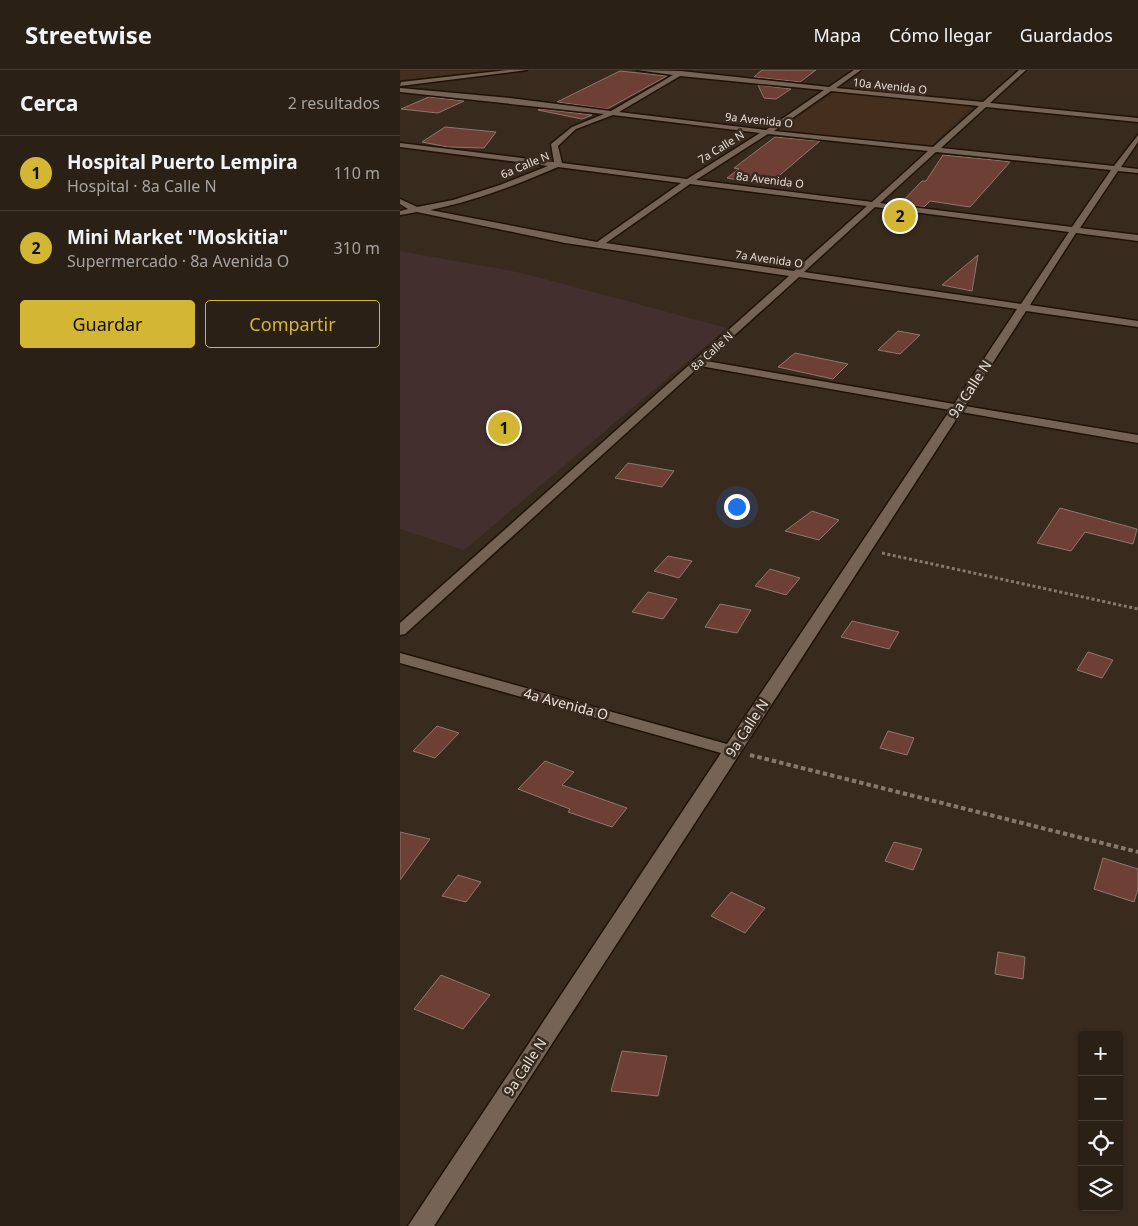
<!DOCTYPE html>
<html lang="es">
<meta charset="utf-8">
<style>
body{margin:0;font-family:"Noto Sans",sans-serif;background:#372d23;color:#f1f3f6}
.controls{position:absolute;right:15px;bottom:15px;display:grid;overflow:hidden;border-radius:5px;box-shadow:0 1px 4px #0004}
.controls button{width:45px;height:45px;display:grid;place-items:center;padding:0;border:0;border-bottom:1px solid #473e35;background:#2b2016;color:#f1f3f6;font:25px sans-serif}
.you{position:absolute;left:336px;top:436px;width:18px;height:18px;margin:-12px;border:4px solid #fff;border-radius:50%;background:#1a73e8;box-shadow:0 0 0 8px #1a73e833}
.badge{display:grid;place-items:center;width:32px;height:32px;border-radius:50%;background:#d4b635;color:#111;font-size:16px;font-weight:700}
.pin{position:absolute;translate:-50% -50%;border:2px solid #fff;box-shadow:0 1px 5px #0006}
.list{margin:0;padding:0;list-style:none}
h2{display:flex;justify-content:space-between;align-items:center;height:65px;margin:0;padding:0 20px;font-size:21px}
h2 small{font-size:16px;font-weight:400;color:#a6a3a1}
.list li{display:grid;grid-template-columns:32px 1fr auto;gap:15px;align-items:center;box-sizing:border-box;height:75px;padding:0 20px;border-top:1px solid #473e35}
.list b{display:block;font-size:19px;white-space:nowrap}
.list p{margin:0;font-size:16px;white-space:nowrap;color:#a6a3a1}
.list em{font-size:16px;font-style:normal;color:#a6a3a1}
.actions{display:flex;gap:10px;padding:15px 20px}
.actions a{flex:1;padding:11px 0;border:1px solid #d4b635;border-radius:5px;text-align:center;font-size:18px;color:#d4b635}
.actions .main{background:#d4b635;color:#111}
.icon{flex:none;width:28px;height:28px;fill:none;stroke:currentColor;stroke-width:2;stroke-linecap:round;stroke-linejoin:round}
.map{position:relative;flex:none;width:738px;height:1156px;overflow:hidden}
header{display:flex;align-items:center;gap:30px;box-sizing:border-box;height:70px;padding:0 25px;background:#2b2016;border-bottom:1px solid #473e35}
header strong{font-size:24px}
nav{display:flex;gap:28px;margin-inline-start:auto;font-size:18px}
main{display:flex}
aside{flex:1;background:#2b2016}
.map>svg:first-child{display:block}
.built{fill:#442f1e}
.medical{fill:#442f2f}
.building{fill:#6e3f35;stroke:#8e7671}
.lines{fill:none;stroke-linecap:round;stroke-linejoin:round}
.minor-casing{stroke:#201207;stroke-width:3}
.path-far1{stroke:#85796e;stroke-width:3;stroke-dasharray:3 2.5;stroke-linecap:butt}
.path{stroke:#85796e;stroke-width:4;stroke-dasharray:4.5 3;stroke-linecap:butt}
.minor{fill:#756355;fill-rule:evenodd}
.labels{text-anchor:middle;stroke-width:5;stroke-linejoin:round;paint-order:stroke}
.far-street-label{font-size:11px;fill:#eae0d8;stroke:#392a1e}
.street-label{font-size:14px;fill:#eae0d8;stroke:#392a1e}
</style>
<header>
<strong>Streetwise</strong>
<nav><a>Mapa</a><a>Cómo llegar</a><a>Guardados</a></nav>
</header>
<main>
<aside>
<h2>Cerca<small>2 resultados</small></h2>
<ul class="list">
<li><span class="badge">1</span><div><b>Hospital Puerto Lempira</b><p>Hospital · 8a Calle N</p></div><em>110 m</em></li>
<li><span class="badge">2</span><div><b>Mini Market &quot;Moskitia&quot;</b><p>Supermercado · 8a Avenida O</p></div><em>310 m</em></li>
</ul>
<div class="actions"><a class="main">Guardar</a><a>Compartir</a></div>
</aside>
<div class="map">
<svg width="738" height="1156" viewBox="0 0 738 1156">
<rect width="100%" height="100%" fill="#392a1e"/>
<g class="built">
<path d="M 0,0 L 105,0 L 0,10 Z"/>
<path d="M 435,22 L 573,36 L 531,76 L 378,61 Z"/>
</g>
<path class="medical" d="M 0,181 L 122,203 L 327,258 L 64,480 L 0,459 Z"/>
<g class="building">
<path d="M 362,0 L 416,0 L 400,12 L 354,7 Z"/>
<path d="M 220,1 L 267,6 L 207,39 L 157,32 Z"/>
<path d="M 358,15 L 391,19 L 376,29 L 364,28 Z"/>
<path d="M 29,27 L 64,31 L 38,43 L 1,39 Z"/>
<path d="M 141,39 L 192,45 L 182,49 L 138,40 Z"/>
<path d="M 45,57 L 96,62 L 84,78 L 48,77 L 22,72 Z"/>
<path d="M 375,67 L 420,71 L 368,115 L 327,108 L 339,99 L 334,98 Z"/>
<path d="M 543,85 L 594,90 L 610,92 L 570,137 L 530,131 L 524,137 L 500,134 L 522,111 L 526,111 Z"/>
<path d="M 493,141 L 517,144 L 509,152 L 486,149 Z"/>
<path d="M 578,185 L 572,221 L 542,215 Z"/>
<path d="M 498,261 L 520,265 L 500,284 L 478,280 Z"/>
<path d="M 395,283 L 448,294 L 433,309 L 378,297 Z"/>
<path d="M 228,393 L 274,401 L 262,417 L 215,408 Z"/>
<path d="M 660,438 L 737,459 L 733,474 L 685,462 L 671,481 L 637,473 Z"/>
<path d="M 412,441 L 439,450 L 419,470 L 385,461 Z"/>
<path d="M 268,486 L 292,491 L 279,508 L 254,501 Z"/>
<path d="M 370,499 L 400,508 L 386,525 L 355,516 Z"/>
<path d="M 248,522 L 277,529 L 263,549 L 232,542 Z"/>
<path d="M 320,534 L 351,540 L 337,563 L 305,557 Z"/>
<path d="M 452,551 L 499,562 L 489,579 L 441,567 Z"/>
<path d="M 688,582 L 713,590 L 702,608 L 677,600 Z"/>
<path d="M 37,656 L 59,663 L 35,688 L 13,681 Z"/>
<path d="M 488,661 L 514,668 L 507,685 L 480,678 Z"/>
<path d="M 145,691 L 174,702 L 162,715 L 227,738 L 212,757 L 168,742 L 170,739 L 118,719 Z"/>
<path d="M 0,762 L 30,769 L 0,810 Z"/>
<path d="M 494,772 L 522,779 L 513,800 L 485,791 Z"/>
<path d="M 703,788 L 738,799 L 738,819 L 734,832 L 694,819 Z"/>
<path d="M 58,805 L 81,812 L 66,832 L 42,826 Z"/>
<path d="M 331,822 L 365,838 L 345,863 L 311,846 Z"/>
<path d="M 598,882 L 625,887 L 623,909 L 595,904 Z"/>
<path d="M 41,905 L 90,925 L 63,959 L 14,939 Z"/>
<path d="M 222,981 L 267,986 L 258,1026 L 211,1021 Z"/>
</g>
<g class="lines">
<defs>
<g id="minor">
<path d="M 108,0 L 127,0 L 0,16 L 1,12 Z"/>
<path d="M 237,0 L 281,1 L 429,17 L 454,0 L 461,0 L 436,18 L 583,32 L 619,0 L 626,0 L 590,33 L 738,48 L 738,52 L 586,37 L 541,78 L 714,96 L 738,65 L 738,72 L 721,97 L 738,99 L 738,103 L 718,101 L 680,158 L 738,165 L 738,171 L 676,163 L 630,235 L 738,251 L 738,257 L 626,241 L 565,336 L 738,365 L 738,373 L 561,342 L 34,1156 L 8,1156 L 321,683 L 0,593 L 0,583 L 327,674 L 550,340 L 300,296 L 5,564 L 0,565 L 0,553 L 389,206 L 165,173 L 17,142 L 0,145 L 0,141 L 8,139 L 0,134 L 0,129 L 17,137 L 53,130 L 100,115 L 148,96 L 0,77 L 0,73 L 154,92 L 151,74 L 172,57 L 204,44 L 0,22 L 0,18 L 110,28 L 211,41 L 273,5 ZM 280,6 L 424,20 L 366,60 L 219,42 ZM 431,21 L 579,36 L 533,77 L 374,61 ZM 213,45 L 360,63 L 287,109 L 162,93 L 158,76 L 176,59 ZM 368,64 L 528,81 L 472,132 L 296,110 ZM 536,82 L 711,100 L 672,157 L 480,133 ZM 158,97 L 281,113 L 197,172 L 30,140 C 75,131 116,115 158,97 ZM 290,114 L 467,136 L 394,201 L 206,173 ZM 475,137 L 669,162 L 621,234 L 404,202 ZM 399,207 L 617,239 L 554,334 L 306,291 Z"/>
</g>
</defs>
<use href="#minor" class="minor-casing"/>
<path class="path-far1" d="M 482,483 L 738,539"/>
<path class="path" d="M 350,685 L 738,782"/>
<use href="#minor" class="minor"/>
</g>
<g class="labels">
<g class="far-street-label">
<text transform="translate(490 16) rotate(6)" y="4">10a Avenida O</text>
<text transform="translate(359 50) rotate(6)" y="4">9a Avenida O</text>
<text transform="translate(321 77) rotate(-32)" y="4">7a Calle N</text>
<text transform="translate(125 95) rotate(-23)" y="4">6a Calle N</text>
<text transform="translate(370 110) rotate(7)" y="4">8a Avenida O</text>
<text transform="translate(369 189) rotate(8)" y="4">7a Avenida O</text>
<text transform="translate(312 281) rotate(-42)" y="4">8a Calle N</text>
</g>
<g class="street-label">
<text transform="translate(570 319) rotate(-57)" y="5">9a Calle N</text>
<text transform="translate(166 634) rotate(15)" y="5">4a Avenida O</text>
<text transform="translate(347 658) rotate(-57)" y="5">9a Calle N</text>
<text transform="translate(125 997) rotate(-57)" y="5">9a Calle N</text>
</g>
</g>
</svg>
<div class="controls">
<button>+</button>
<button>−</button>
<button><svg class="icon" aria-label="locate" viewBox="0 0 24 24"><circle cx="12" cy="12" r="6"/><path d="M12 2v4M12 18v4M2 12h4M18 12h4"/></svg></button>
<button><svg class="icon" aria-label="layers" viewBox="0 0 24 24"><path d="M12 4l9 5-9 5-9-5zM3 14l9 5 9-5"/></svg></button>
</div>
<div class="you"></div>
<div class="pin badge" style="left:104px;top:358px">1</div>
<div class="pin badge" style="left:500px;top:146px">2</div>
</div>
</main>
